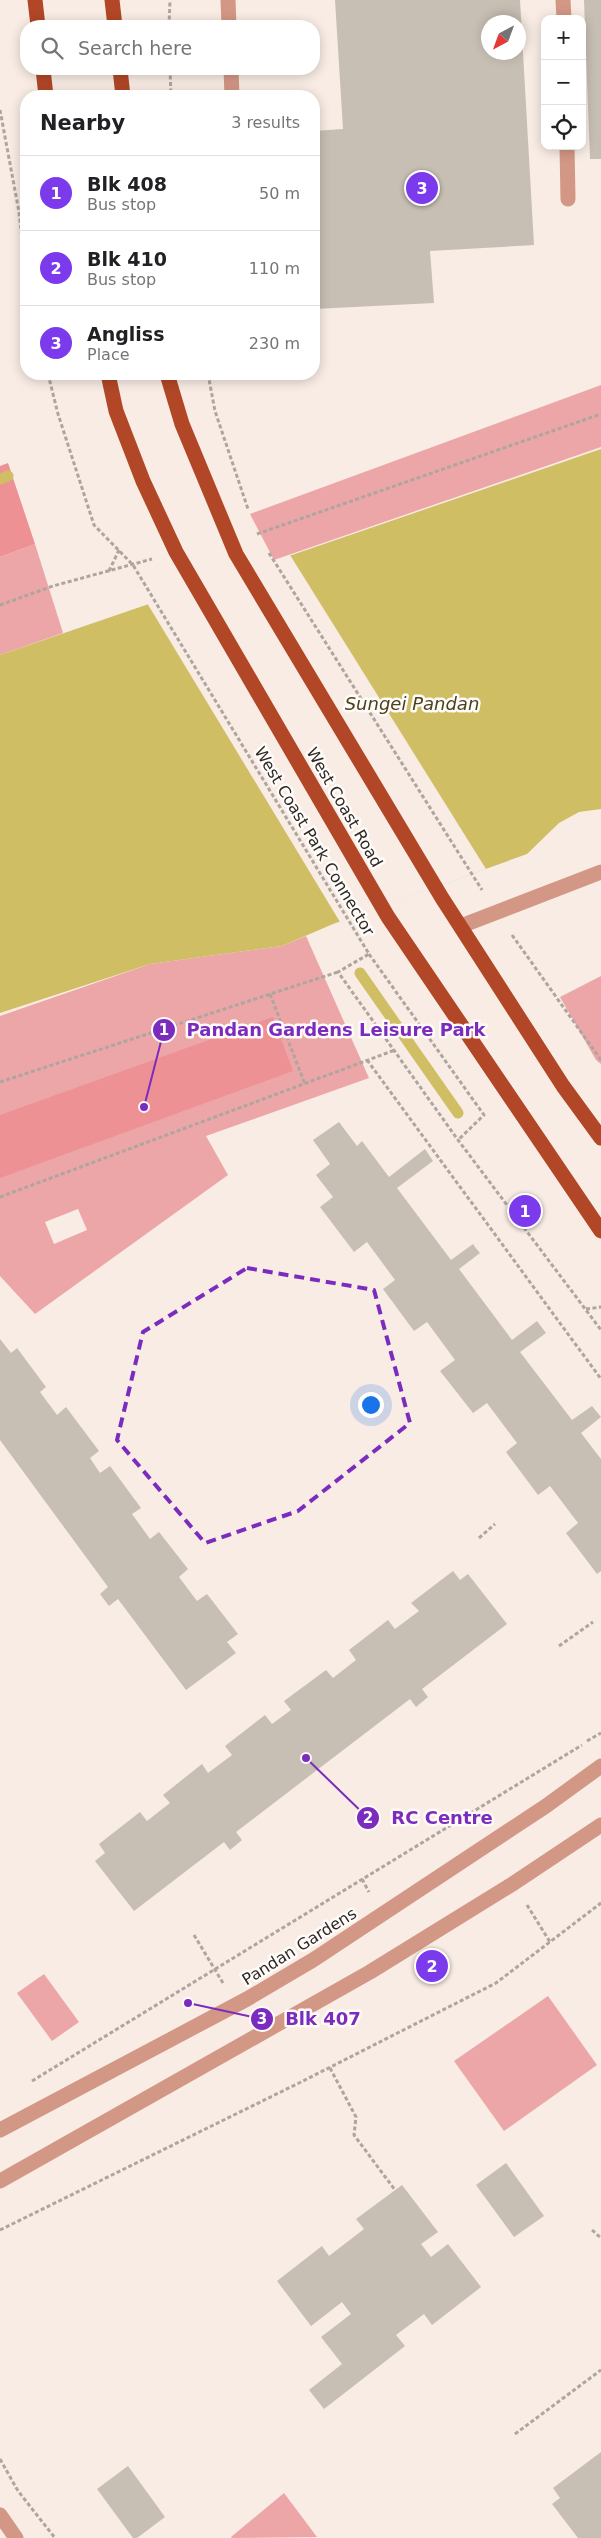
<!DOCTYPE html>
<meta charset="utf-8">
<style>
body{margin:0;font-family:"DejaVu Sans",sans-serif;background:#f2f2f2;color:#202124}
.controls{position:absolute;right:15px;top:15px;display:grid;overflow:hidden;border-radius:10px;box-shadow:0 2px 12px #0003}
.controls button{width:45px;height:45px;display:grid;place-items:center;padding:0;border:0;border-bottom:1px solid #e0e0e0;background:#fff;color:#202124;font:25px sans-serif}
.compass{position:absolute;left:481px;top:15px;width:45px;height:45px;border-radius:50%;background:#fff;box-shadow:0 2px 12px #0003;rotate:221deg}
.you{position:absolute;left:370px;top:1404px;width:18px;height:18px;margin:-12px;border:4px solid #fff;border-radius:50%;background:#1a73e8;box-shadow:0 0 0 8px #1a73e833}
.badge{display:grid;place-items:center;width:32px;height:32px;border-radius:50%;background:#7c3aed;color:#fff;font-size:16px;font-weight:700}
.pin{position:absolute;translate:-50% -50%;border:2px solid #fff;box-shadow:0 1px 5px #0006}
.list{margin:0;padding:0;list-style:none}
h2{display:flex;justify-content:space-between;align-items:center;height:65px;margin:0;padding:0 20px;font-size:21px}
h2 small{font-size:16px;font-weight:400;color:#757577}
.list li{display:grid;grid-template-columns:32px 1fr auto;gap:15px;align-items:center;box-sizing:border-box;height:75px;padding:0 20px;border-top:1px solid #e0e0e0}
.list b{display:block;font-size:19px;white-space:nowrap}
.list p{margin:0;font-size:16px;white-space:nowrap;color:#757577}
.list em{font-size:16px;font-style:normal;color:#757577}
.icon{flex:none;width:28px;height:28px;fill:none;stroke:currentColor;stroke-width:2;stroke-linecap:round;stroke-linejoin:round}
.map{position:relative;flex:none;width:601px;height:2538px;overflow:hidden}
.search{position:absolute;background:#fff;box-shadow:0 2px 12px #0003;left:20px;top:20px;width:300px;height:55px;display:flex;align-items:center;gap:12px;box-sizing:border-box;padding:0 18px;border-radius:20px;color:#757577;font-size:19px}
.panel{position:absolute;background:#fff;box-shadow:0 2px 12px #0003;left:20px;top:90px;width:300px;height:290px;border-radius:20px}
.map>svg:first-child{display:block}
.green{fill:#eda6a8;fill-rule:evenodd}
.forest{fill:#ed9195}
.water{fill:#d0be65}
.pier{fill:#f8ece4}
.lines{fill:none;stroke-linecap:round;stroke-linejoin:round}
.stream{stroke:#d0be65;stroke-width:11}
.building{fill:#c7bfb4;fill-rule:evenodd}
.path{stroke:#aea59f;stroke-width:3;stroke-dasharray:4 2.5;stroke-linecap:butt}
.minor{stroke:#d39785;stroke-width:15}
.major{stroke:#b14726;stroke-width:15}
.marked{fill:none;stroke:#7b2cbf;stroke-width:4;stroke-dasharray:10 6;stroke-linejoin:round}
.labels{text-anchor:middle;stroke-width:5;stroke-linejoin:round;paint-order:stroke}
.street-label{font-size:16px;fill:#2d2825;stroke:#fefbf9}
.water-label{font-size:18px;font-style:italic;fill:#4a421c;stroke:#fefbf9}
.leader{fill:none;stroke:#7b2cbf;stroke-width:2}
.callout-dot{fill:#7b2cbf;stroke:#fefbf9;stroke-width:2}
.mark-label{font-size:15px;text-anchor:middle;font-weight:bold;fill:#fff}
.callout-label{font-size:18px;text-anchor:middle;font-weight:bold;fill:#7b2cbf;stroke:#fefbf9;stroke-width:5;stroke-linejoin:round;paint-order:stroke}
</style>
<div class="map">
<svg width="601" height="2538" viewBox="0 0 601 2538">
<rect width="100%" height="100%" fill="#f8ece4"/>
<g class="green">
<path d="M 601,385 L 601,447 L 274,560 L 250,514 Z"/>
<path d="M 35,544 L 63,633 L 0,655 L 0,557 Z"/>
<path d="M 306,936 L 369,1078 L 206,1136 L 228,1175 L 35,1314 L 0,1276 L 0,1016 L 150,964 L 282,946 ZM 78,1209 L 87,1230 L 54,1244 L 45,1222 Z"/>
<path d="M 601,976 L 601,1064 L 596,1060 L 560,997 Z"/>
<path d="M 44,1974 L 79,2022 L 52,2041 L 17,1993 Z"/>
<path d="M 548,1996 L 597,2065 L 504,2131 L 454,2061 Z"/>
<path d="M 284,2493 L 317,2537 L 232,2538 L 231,2537 Z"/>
</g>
<g class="forest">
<path d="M 8,463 L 35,544 L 0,557 L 0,466 Z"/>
<path d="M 273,1017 L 293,1071 L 0,1178 L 0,1115 Z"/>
</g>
<path class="water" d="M 601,449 L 601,809 L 579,812 L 559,823 L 527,854 L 333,924 L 282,946 L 150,964 L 0,1013 L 0,655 Z"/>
<path class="pier" d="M 290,555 L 486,869 L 340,922 L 147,603 Z"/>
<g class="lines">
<g class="stream">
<path d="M 0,479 L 8,476"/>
<path d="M 360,973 L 458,1113"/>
</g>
</g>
<g class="building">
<path d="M 335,0 L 520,0 L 534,245 L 430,251 L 434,303 L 314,309 L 314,131 L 343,129 ZM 488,22 L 518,22 L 518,52 L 488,52 Z"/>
<path d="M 584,0 L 601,0 L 601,159 L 590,159 Z"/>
<path d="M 339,1122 L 357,1146 L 362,1141 L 389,1177 L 425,1149 L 433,1161 L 397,1188 L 451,1260 L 473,1244 L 475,1247 L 480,1253 L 459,1269 L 512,1340 L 537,1321 L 546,1333 L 520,1352 L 572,1420 L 592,1406 L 601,1417 L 581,1433 L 601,1459 L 601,1571 L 597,1574 L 566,1533 L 578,1523 L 550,1486 L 538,1495 L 506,1452 L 517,1443 L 487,1403 L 473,1413 L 440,1371 L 455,1360 L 427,1322 L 414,1331 L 383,1289 L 395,1280 L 367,1242 L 354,1252 L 320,1207 L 333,1197 L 316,1175 L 330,1164 L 313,1140 Z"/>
<path d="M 0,1339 L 11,1353 L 17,1348 L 46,1387 L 40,1392 L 57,1415 L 66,1407 L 99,1451 L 90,1458 L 100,1473 L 110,1466 L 141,1508 L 132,1514 L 150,1539 L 159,1532 L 188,1569 L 179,1577 L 197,1601 L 207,1594 L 238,1634 L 227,1642 L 236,1653 L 186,1690 L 118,1599 L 109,1606 L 100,1594 L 108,1587 L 0,1440 Z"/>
<path d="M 453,1571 L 460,1580 L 468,1574 L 507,1624 L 422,1689 L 428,1697 L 416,1707 L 410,1699 L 236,1832 L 242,1840 L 230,1850 L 224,1842 L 134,1911 L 95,1861 L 105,1853 L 99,1844 L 140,1812 L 147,1821 L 170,1803 L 163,1795 L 202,1764 L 208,1773 L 232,1755 L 225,1746 L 265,1715 L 272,1724 L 291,1710 L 284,1701 L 326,1670 L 333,1678 L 356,1660 L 349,1650 L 388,1620 L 395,1629 L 419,1611 L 411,1603 Z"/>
<path d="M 506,2163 L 544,2216 L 514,2237 L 476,2185 Z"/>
<path d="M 402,2185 L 438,2232 L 421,2244 L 431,2257 L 448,2244 L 481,2287 L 432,2325 L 424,2314 L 396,2335 L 405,2346 L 324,2409 L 309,2390 L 342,2364 L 321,2337 L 351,2314 L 342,2302 L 311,2326 L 277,2281 L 322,2246 L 329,2256 L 364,2229 L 356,2219 Z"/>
<path d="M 601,2452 L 601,2538 L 578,2538 L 552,2504 L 560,2498 L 553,2488 Z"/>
<path d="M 128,2466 L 165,2517 L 137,2538 L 133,2538 L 97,2489 Z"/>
</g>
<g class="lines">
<g class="path">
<path d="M 169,26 L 170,0"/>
<path d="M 170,69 L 171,96"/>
<path d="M 0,110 L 19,212 L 26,276"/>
<path d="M 48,374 L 58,414 L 94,525 L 133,565 L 369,954 L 338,972 L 458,1140 L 601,1330"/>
<path d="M 208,374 L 215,411 L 248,509"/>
<path d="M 257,534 L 601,414"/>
<path d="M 269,553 L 482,890"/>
<path d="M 109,571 L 119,550"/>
<path d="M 0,605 L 53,586 L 152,559"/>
<path d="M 512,935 L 601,1060"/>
<path d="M 369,954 L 484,1115 L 458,1140"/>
<path d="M 270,994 L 305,1084"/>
<path d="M 367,1060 L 601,1379"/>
<path d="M 0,1082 L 338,972"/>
<path d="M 0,1197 L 395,1050"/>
<path d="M 586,1309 L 601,1307"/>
<path d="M 479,1538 L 495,1524"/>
<path d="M 559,1646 L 593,1622"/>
<path d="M 587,1741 L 601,1733"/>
<path d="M 362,1879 L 369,1892"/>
<path d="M 527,1905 L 550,1942"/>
<path d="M 194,1935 L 223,1983"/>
<path d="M 330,2068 L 356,2117 L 354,2135 L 395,2190"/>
<path d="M 32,2081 L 582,1745"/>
<path d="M 0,2230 L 301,2082 L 496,1983 L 601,1903"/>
<path d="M 592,2230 L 601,2238"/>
<path d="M 515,2434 L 601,2370"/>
<path d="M 0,2459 L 18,2491 L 55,2538"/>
</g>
<g class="minor">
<path d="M 228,0 L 229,26"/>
<path d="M 563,0 L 564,19"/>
<path d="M 231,69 L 232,96"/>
<path d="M 567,146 L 568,199"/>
<path d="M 461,926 L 601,872"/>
<path d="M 0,2130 L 247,1999 L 313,1960 L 546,1806 L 601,1766"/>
<path d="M 0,2181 L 370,1972 L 514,1883 L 601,1825"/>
<path d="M 0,2515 L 16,2538"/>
</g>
<g class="major">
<path d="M 35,0 L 38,26"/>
<path d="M 112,0 L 115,26"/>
<path d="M 43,69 L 46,96"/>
<path d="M 120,69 L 123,96"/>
<path d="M 108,374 L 116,411 L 143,481 L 176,552 L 388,917 L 601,1231"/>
<path d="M 167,374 L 182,424 L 236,554 L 442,898 L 563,1086 L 601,1138"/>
</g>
</g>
<path class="marked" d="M 247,1268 L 374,1290 L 410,1423 L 298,1511 L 205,1543 L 117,1440 L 143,1332 Z"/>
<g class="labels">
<g class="street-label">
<text transform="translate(345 807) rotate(60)" y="6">West Coast Road</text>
<text transform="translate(315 841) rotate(59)" y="6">West Coast Park Connector</text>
<text transform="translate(299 1946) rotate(-32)" y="6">Pandan Gardens</text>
</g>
<g class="water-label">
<text x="412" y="710">Sungei Pandan</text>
</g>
</g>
<path class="leader" d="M144 1107L164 1030M306 1758L368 1818M188 2003L262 2019"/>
<g class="callout-dot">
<circle cx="144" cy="1107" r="5"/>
<circle cx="306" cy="1758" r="5"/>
<circle cx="188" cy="2003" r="5"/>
<circle cx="164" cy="1030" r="12"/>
<circle cx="368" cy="1818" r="12"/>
<circle cx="262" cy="2019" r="12"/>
</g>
<g class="mark-label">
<text x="164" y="1035">1</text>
<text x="368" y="1823">2</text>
<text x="262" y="2024">3</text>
</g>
<g class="callout-label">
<text x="336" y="1036">Pandan Gardens Leisure Park</text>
<text x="442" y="1824">RC Centre</text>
<text x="323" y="2025">Blk 407</text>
</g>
</svg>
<div class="controls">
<button>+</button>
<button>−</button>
<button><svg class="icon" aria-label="locate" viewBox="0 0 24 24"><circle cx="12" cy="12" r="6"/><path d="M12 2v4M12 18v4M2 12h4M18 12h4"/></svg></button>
</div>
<svg class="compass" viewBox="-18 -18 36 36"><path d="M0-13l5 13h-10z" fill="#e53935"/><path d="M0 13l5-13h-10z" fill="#757577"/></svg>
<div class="you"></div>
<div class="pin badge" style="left:525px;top:1211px">1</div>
<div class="pin badge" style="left:432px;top:1966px">2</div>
<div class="pin badge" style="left:422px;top:188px">3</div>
<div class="search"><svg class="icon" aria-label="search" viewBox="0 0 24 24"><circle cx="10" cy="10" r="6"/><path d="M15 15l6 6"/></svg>Search here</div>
<section class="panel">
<h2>Nearby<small>3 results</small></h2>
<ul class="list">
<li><span class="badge">1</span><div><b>Blk 408</b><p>Bus stop</p></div><em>50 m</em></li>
<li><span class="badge">2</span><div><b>Blk 410</b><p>Bus stop</p></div><em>110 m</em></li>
<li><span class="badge">3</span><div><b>Angliss</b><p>Place</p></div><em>230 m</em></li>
</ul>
</section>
</div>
